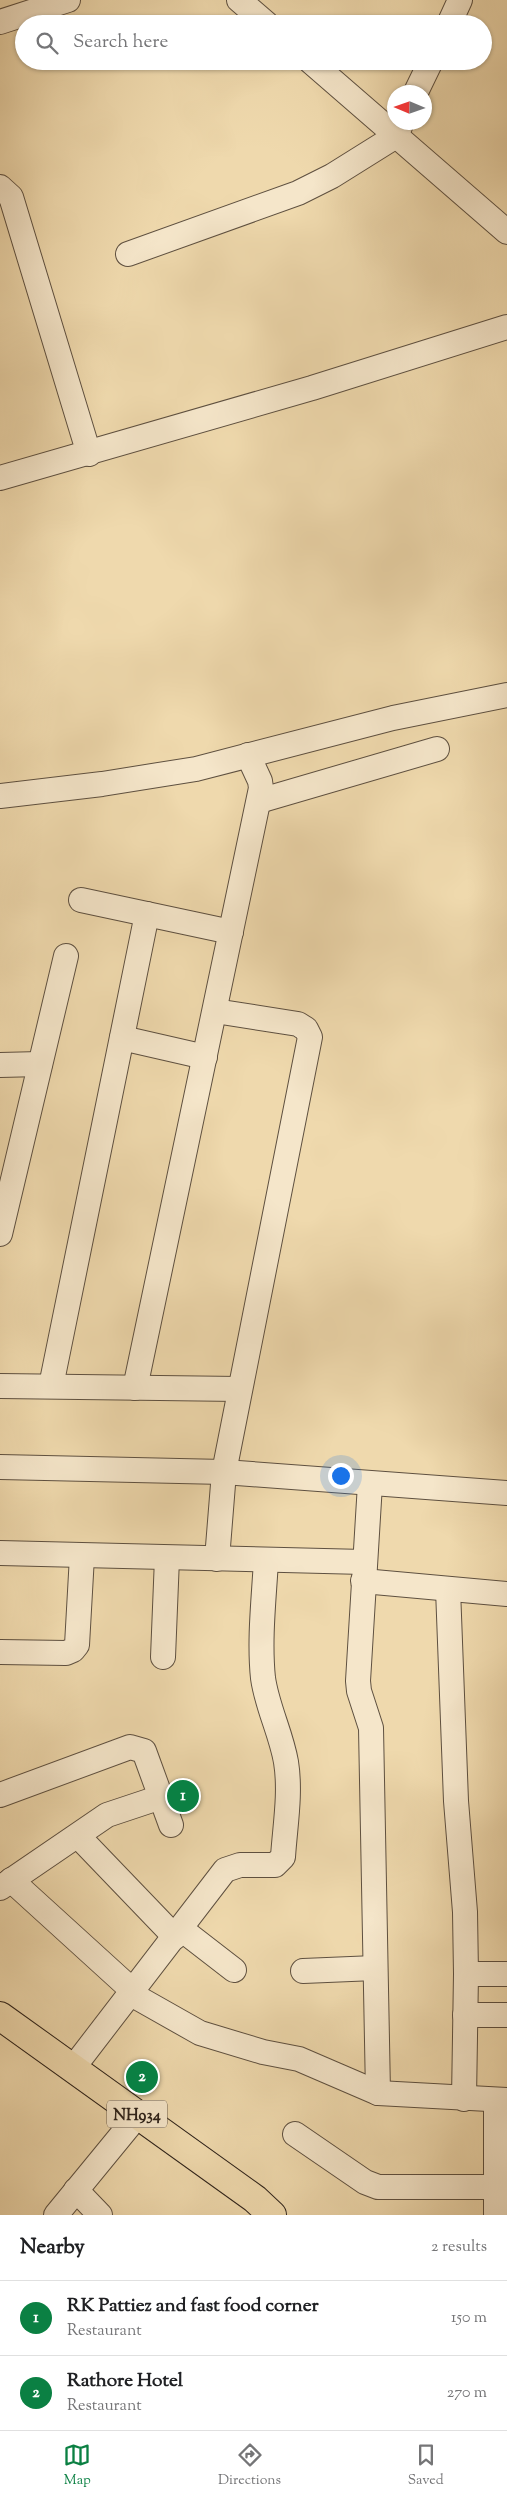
<!DOCTYPE html>
<style>
body{margin:0;font-family:"Sorts Mill Goudy",serif;background:#f2f2f2;color:#202124}
.compass{position:absolute;left:387px;top:85px;width:45px;height:45px;border-radius:50%;background:#fff;box-shadow:0 1px 4px #0004;rotate:272deg}
.you{position:absolute;left:340px;top:1475px;width:18px;height:18px;margin:-12px;border:4px solid #fff;border-radius:50%;background:#1a73e8;box-shadow:0 0 0 8px #1a73e833}
.badge{display:grid;place-items:center;width:32px;height:32px;border-radius:50%;background:#0b8043;color:#fff;font-size:16px;font-weight:700}
.pin{position:absolute;translate:-50% -50%;border:2px solid #fff;box-shadow:0 1px 5px #0006}
.list{margin:0;padding:0;list-style:none}
h2{display:flex;justify-content:space-between;align-items:center;height:65px;margin:0;padding:0 20px;font-size:21px}
h2 small{font-size:16px;font-weight:400;color:#757577}
.list li{display:grid;grid-template-columns:32px 1fr auto;gap:15px;align-items:center;box-sizing:border-box;height:75px;padding:0 20px;border-top:1px solid #e0e0e0}
.list b{display:block;font-size:19px;white-space:nowrap}
.list p{margin:0;font-size:16px;white-space:nowrap;color:#757577}
.list em{font-size:16px;font-style:normal;color:#757577}
.icon{flex:none;width:28px;height:28px;fill:none;stroke:currentColor;stroke-width:2;stroke-linecap:round;stroke-linejoin:round}
.map{position:relative;flex:none;width:507px;height:2215px;overflow:hidden}
.search{position:absolute;background:#fff;box-shadow:0 1px 4px #0004;left:15px;right:15px;top:15px;height:55px;display:flex;align-items:center;gap:12px;box-sizing:border-box;padding:0 18px;border-radius:28px;color:#757577;font-size:19px}
.sheet{height:215px;background:#fff}
nav{display:flex;justify-content:space-around;align-items:center;box-sizing:border-box;height:70px;border-top:1px solid #e0e0e0;background:#fff;font-size:14px;color:#757577}
nav a{display:grid;justify-items:center;gap:2px}
nav .on{color:#0b8043}
.map>svg:first-child{display:block}
.lines{fill:none;stroke-linecap:round;stroke-linejoin:round}
.minor-casing{stroke:#5e5040;stroke-width:26}
.highway-casing{stroke:#2e231b;stroke-width:30}
.minor{stroke:#f5e6ca;stroke-width:24}
.highway{stroke:#efd9ad;stroke-width:28}
.labels{text-anchor:middle;stroke-width:4.5;stroke-linejoin:round;paint-order:stroke}
.shield{fill:#f5e6ca;stroke:#6a5e50;stroke-width:1}
.shield-label{font-size:16px;font-weight:bold;fill:#2e231b}
</style>
<div class="map">
<svg width="507" height="2215" viewBox="0 0 507 2215">
<rect width="100%" height="100%" fill="#efd9ad"/>
<filter id="stains"><feTurbulence type="fractalNoise" baseFrequency=".004" numOctaves="4"/><feColorMatrix values="0 0 0 0 .2 0 0 0 0 .09 0 0 0 0 .02 0 0 0 .5 -.17"/></filter>
<radialGradient id="worn" r=".72"><stop offset=".6" stop-color="#630" stop-opacity="0"/><stop offset="1" stop-color="#630" stop-opacity=".3"/></radialGradient>
<g class="lines">
<defs>
<g id="minor">
<path d="M 239,0 L 267,24"/>
<path d="M 0,22 L 68,0"/>
<path d="M 449,24 L 460,0"/>
<path d="M 310,61 L 507,232"/>
<path d="M 416,92 L 431,61"/>
<path d="M 0,187 L 11,197 L 89,454"/>
<path d="M 128,254 L 298,193 L 332,176 L 396,136 L 402,122"/>
<path d="M 0,478 L 312,388 L 507,327"/>
<path d="M 0,796 L 102,784 L 196,769 L 393,718 L 507,695"/>
<path d="M 259,801 L 437,749"/>
<path d="M 81,900 L 231,932"/>
<path d="M 215,1011 L 298,1024 L 306,1029 L 310,1037 L 224,1472 L 217,1559"/>
<path d="M 122,1038 L 205,1057"/>
<path d="M 0,1065 L 40,1064"/>
<path d="M 0,1234 L 66,956"/>
<path d="M 0,1386 L 239,1389"/>
<path d="M 51,1386 L 147,914"/>
<path d="M 135,1388 L 261,788 L 260,781 L 248,755"/>
<path d="M 0,1467 L 224,1472 L 507,1493"/>
<path d="M 370,1484 L 358,1681 L 359,1691 L 371,1728 L 378,2093"/>
<path d="M 0,1553 L 364,1562"/>
<path d="M 363,1581 L 507,1594"/>
<path d="M 448,1589 L 456,1801 L 465,1912 L 466,1974 L 464,2099"/>
<path d="M 0,1652 L 66,1653 L 73,1650 L 77,1645 L 82,1556"/>
<path d="M 163,1657 L 167,1558"/>
<path d="M 0,1795 L 130,1747 L 144,1751 L 171,1825"/>
<path d="M 78,1836 L 175,1937"/>
<path d="M 11,1880 L 133,1991"/>
<path d="M 0,1888 L 107,1815 L 161,1797"/>
<path d="M 181,1929 L 234,1970"/>
<path d="M 303,1971 L 375,1968"/>
<path d="M 466,1974 L 507,1974"/>
<path d="M 131,1994 L 200,2033 L 263,2052 L 299,2059 L 378,2093 L 507,2100"/>
<path d="M 465,2015 L 507,2015"/>
<path d="M 73,2068 L 225,1870 L 240,1865 L 275,1865 L 283,1857 C 285,1826 291,1793 286,1762 C 281,1733 267,1707 263,1678 C 259,1639 264,1598 266,1560"/>
<path d="M 496,2100 L 496,2215"/>
<path d="M 295,2134 L 365,2182 L 378,2187 L 507,2187"/>
<path d="M 76,2190 L 100,2215"/>
<path d="M 56,2215 L 138,2115"/>
</g>
<path id="highway" d="M 0,2016 L 255,2199 L 272,2215"/>
</defs>
<use href="#minor" class="minor-casing"/>
<use href="#highway" class="highway-casing"/>
<use href="#minor" class="minor"/>
<use href="#highway" class="highway"/>
</g>
<g class="labels">
<rect class="shield" x="107" y="2100.5" width="60" height="27" rx="4"/>
<g class="shield-label">
<text x="137" y="2120">NH934</text>
</g>
</g>
<rect width="100%" height="100%" filter="url(#stains)"/>
<rect width="100%" height="100%" fill="url(#worn)"/>
</svg>
<svg class="compass" viewBox="-18 -18 36 36"><path d="M0-13l5 13h-10z" fill="#e53935"/><path d="M0 13l5-13h-10z" fill="#757577"/></svg>
<div class="you"></div>
<div class="pin badge" style="left:183px;top:1796px">1</div>
<div class="pin badge" style="left:142px;top:2077px">2</div>
<div class="search"><svg class="icon" aria-label="search" viewBox="0 0 24 24"><circle cx="10" cy="10" r="6"/><path d="M15 15l6 6"/></svg>Search here</div>
</div>
<section class="sheet">
<h2>Nearby<small>2 results</small></h2>
<ul class="list">
<li><span class="badge">1</span><div><b>RK Pattiez and fast food corner</b><p>Restaurant</p></div><em>150 m</em></li>
<li><span class="badge">2</span><div><b>Rathore Hotel</b><p>Restaurant</p></div><em>270 m</em></li>
</ul>
</section>
<nav>
<a class="on"><svg class="icon" aria-label="map" viewBox="0 0 24 24"><path d="M3 6l6-2 6 2 6-2v14l-6 2-6-2-6 2zM9 4v14M15 6v14"/></svg>Map</a>
<a><svg class="icon" aria-label="directions" viewBox="0 0 24 24"><path d="M12 3l9 9-9 9-9-9zM9 14v-3h6M13 9l2 2-2 2"/></svg>Directions</a>
<a><svg class="icon" aria-label="saved" viewBox="0 0 24 24"><path d="M7 4h10v16l-5-4-5 4z"/></svg>Saved</a>
</nav>
